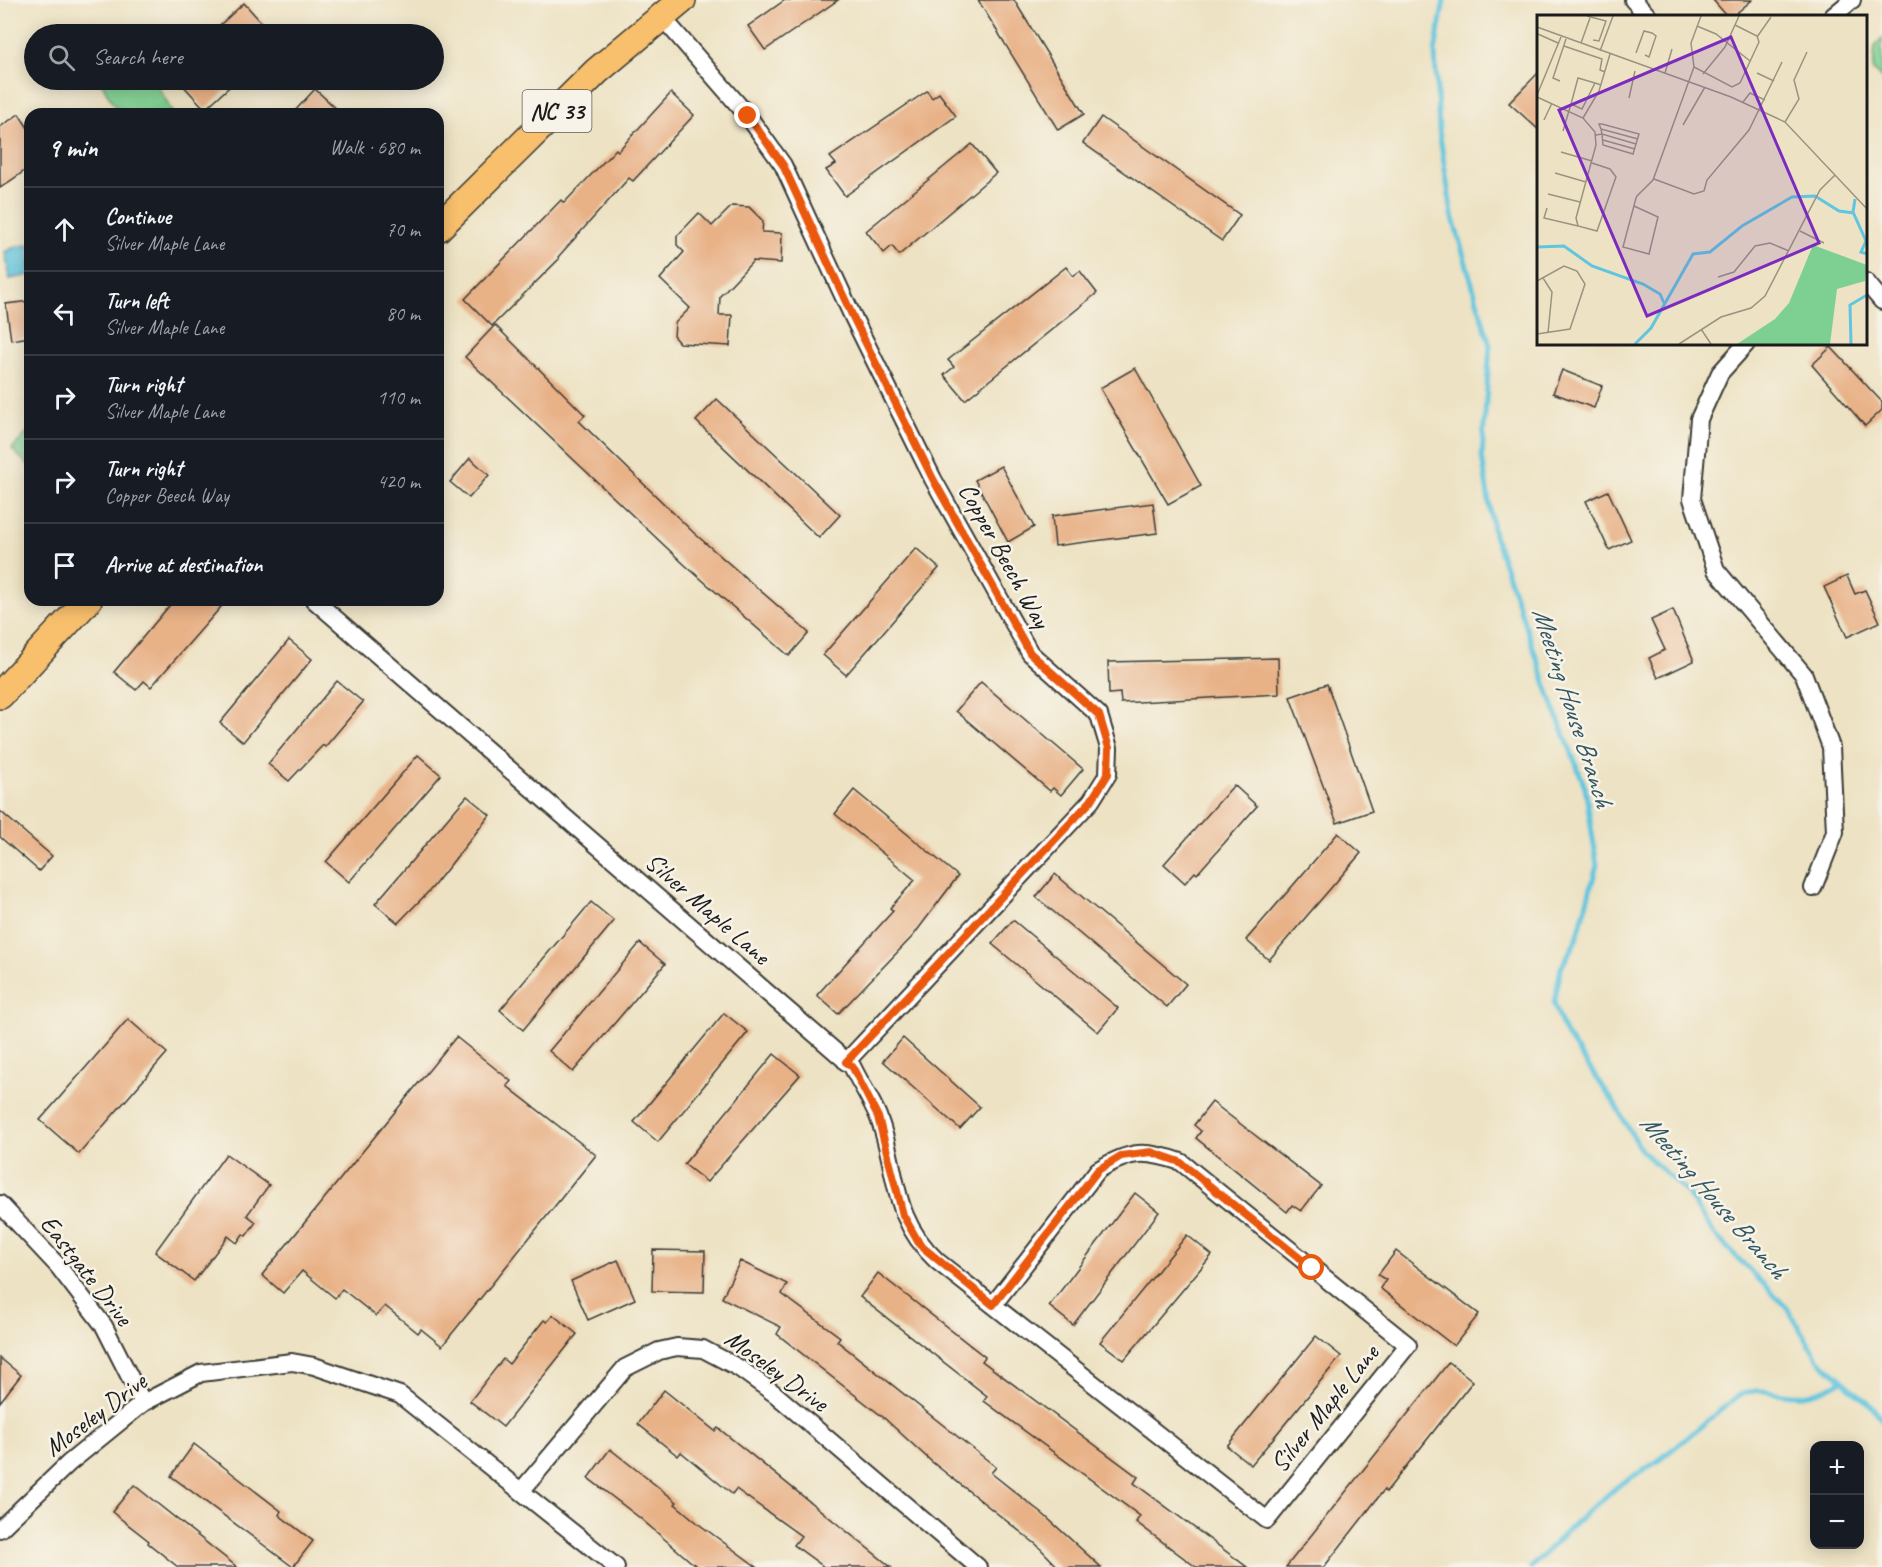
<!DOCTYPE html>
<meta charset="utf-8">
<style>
body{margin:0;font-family:Caveat,sans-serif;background:#20242c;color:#f1f3f6}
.controls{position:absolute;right:18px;bottom:18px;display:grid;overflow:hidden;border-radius:12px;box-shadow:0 3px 15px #0003}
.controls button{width:54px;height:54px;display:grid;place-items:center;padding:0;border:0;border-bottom:2px solid #363941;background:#171b24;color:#f1f3f6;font:30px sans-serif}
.stop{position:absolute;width:18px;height:18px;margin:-14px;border:4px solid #ea580c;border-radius:50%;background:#fff}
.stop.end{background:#ea580c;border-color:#fff;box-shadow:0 2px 6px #0008}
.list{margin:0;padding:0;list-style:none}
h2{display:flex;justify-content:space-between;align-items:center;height:78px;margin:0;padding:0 24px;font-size:26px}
h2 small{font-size:20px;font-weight:400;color:#9ea1a6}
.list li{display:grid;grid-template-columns:39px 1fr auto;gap:18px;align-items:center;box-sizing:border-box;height:84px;padding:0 24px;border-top:2px solid #363941}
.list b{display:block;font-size:22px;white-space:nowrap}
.list p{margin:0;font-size:20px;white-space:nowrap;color:#9ea1a6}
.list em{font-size:20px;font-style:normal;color:#9ea1a6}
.icon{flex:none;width:33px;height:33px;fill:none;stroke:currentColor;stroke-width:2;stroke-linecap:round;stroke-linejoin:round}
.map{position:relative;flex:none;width:1882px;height:1567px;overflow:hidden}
.search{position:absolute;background:#171b24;box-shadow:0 3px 15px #0003;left:24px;top:24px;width:420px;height:66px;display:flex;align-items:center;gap:15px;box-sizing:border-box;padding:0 21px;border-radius:33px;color:#9ea1a6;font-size:22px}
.panel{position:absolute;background:#171b24;box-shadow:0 3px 15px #0003;left:24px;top:108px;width:420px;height:498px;border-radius:18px}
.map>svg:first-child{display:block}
.green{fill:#7ed092;stroke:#4d7657;stroke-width:1.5}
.water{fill:#60c5de;stroke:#3e707d;stroke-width:1.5}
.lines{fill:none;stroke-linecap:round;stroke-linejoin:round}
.stream{stroke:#60c5de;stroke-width:5}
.building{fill:#e8b186}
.minor-casing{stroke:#3b3a35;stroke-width:20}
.primary-casing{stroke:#3b3a35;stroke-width:30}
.minor{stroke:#fff;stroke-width:16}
.primary{stroke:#f8bf6c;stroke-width:27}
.route{stroke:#ea580c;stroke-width:8}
.labels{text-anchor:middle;stroke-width:5;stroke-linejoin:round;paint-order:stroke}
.shield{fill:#f7f3e8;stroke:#5e5c59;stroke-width:1.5}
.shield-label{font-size:24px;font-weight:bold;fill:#1c1c1c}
.street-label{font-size:26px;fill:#1c1c1c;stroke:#f7f3e8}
.water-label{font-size:27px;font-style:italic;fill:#345760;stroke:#f7f3e8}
.inset-river{fill:none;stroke:#60c5de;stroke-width:3}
.inset-road{fill:none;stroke:#999380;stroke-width:1.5}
.view{fill:#7b2cbf;fill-opacity:0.15;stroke:#7b2cbf;stroke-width:3}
.inset-edge{fill:none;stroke:#1c1c1c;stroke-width:3}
</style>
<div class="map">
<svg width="1882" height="1567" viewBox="0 0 1882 1567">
<rect width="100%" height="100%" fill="#f7f3e8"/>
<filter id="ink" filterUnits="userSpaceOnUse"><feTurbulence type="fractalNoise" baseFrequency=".0167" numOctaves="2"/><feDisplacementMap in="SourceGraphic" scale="12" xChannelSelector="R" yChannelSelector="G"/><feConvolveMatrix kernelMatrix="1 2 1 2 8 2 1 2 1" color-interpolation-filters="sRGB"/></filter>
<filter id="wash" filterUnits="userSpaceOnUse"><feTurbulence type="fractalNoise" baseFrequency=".008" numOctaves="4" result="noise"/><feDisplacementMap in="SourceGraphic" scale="24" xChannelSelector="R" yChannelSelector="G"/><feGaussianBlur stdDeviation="1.35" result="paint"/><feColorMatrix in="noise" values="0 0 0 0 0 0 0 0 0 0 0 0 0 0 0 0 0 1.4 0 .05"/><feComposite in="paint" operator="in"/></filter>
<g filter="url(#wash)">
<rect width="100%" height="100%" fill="#ede2c3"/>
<g class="green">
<path d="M 1882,38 L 1882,79 L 1873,70 L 1875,46 Z"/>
<path d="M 100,80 L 155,80 L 173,114 L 119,114 Z"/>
<path d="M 30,430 L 30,467 L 12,449 Z"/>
</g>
<path class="water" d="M 30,245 L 30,275 L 10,279 L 5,252 L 17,246 Z"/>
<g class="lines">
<g class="stream">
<path d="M 1444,0 L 1435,52 L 1439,130 L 1452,215 L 1490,345 L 1482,456 L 1494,535 L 1554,708 L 1585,787 L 1597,865 L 1577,938 L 1561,968 L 1554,1003 L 1565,1033 L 1613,1101 L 1641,1150 L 1687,1193 L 1715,1235 L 1788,1309 L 1818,1359 L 1874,1408 L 1882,1420"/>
<path d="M 1531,1567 L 1578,1520 L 1618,1486 L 1658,1461 L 1738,1396 C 1762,1384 1777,1397 1802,1395 C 1816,1394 1829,1387 1842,1381"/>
</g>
</g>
<g id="blocks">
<g class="building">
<path d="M 785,0 L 838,0 L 765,50 L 748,26 Z"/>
<path d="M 978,0 L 1014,0 L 1084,114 L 1058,130 Z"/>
<path d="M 1713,0 L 1752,0 L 1733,16 L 1727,16 Z"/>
<path d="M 244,3 L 272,34 L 210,34 Z"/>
<path d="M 1539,72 L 1539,130 L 1509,103 Z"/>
<path d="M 178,80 L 237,80 L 205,109 Z"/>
<path d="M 315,89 L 342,114 L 292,114 Z"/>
<path d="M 927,91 L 932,98 L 939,93 L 956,116 L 845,196 L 826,170 L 836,164 L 830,157 Z"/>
<path d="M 671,93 L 694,115 L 633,181 L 629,178 L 558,257 L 559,259 L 492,326 L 465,299 L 561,200 L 564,203 L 616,149 L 618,151 Z"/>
<path d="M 19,114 L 30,131 L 30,167 L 0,188 L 0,127 Z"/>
<path d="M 1101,117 L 1240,215 L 1222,241 L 1083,143 Z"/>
<path d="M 972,144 L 996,173 L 899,255 L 892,246 L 884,253 L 866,231 Z"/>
<path d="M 732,206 L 749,207 L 763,221 L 762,232 L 782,233 L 781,263 L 753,261 L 720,296 L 719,315 L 732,315 L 730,346 L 679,343 L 674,337 L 675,323 L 690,308 L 660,279 L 684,252 L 677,245 L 677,236 L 699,213 L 712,226 Z"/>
<path d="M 1066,267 L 1073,276 L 1080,271 L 1097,293 L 965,400 L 944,375 L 954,367 L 948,360 Z"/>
<path d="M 30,301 L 30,337 L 11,340 L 6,304 Z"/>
<path d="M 495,325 L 585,415 L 579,421 L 694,533 L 809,633 L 789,656 L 685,565 L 465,357 Z"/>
<path d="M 1831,347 L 1882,402 L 1882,410 L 1865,426 L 1812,365 Z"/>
<path d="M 1135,368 L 1201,486 L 1168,504 L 1100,388 Z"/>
<path d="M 1562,370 L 1602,386 L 1594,408 L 1553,393 Z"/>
<path d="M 717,399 L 840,515 L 819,538 L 696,421 Z"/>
<path d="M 470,458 L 489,475 L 469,498 L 450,482 Z"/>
<path d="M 1001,466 L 1034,527 L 1008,542 L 975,480 Z"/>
<path d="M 1608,491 L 1631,540 L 1609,550 L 1586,501 Z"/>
<path d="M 1153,503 L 1157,533 L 1055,546 L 1052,516 Z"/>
<path d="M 916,548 L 939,568 L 846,675 L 823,655 Z"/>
<path d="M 1847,576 L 1855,594 L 1865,590 L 1880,622 L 1847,637 L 1824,587 Z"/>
<path d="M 174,600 L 227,600 L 151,687 L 144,681 L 136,690 L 114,672 Z"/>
<path d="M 1673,610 L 1694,661 L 1658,678 L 1649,658 L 1665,650 L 1651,620 Z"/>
<path d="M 289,640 L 312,659 L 243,742 L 220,723 Z"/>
<path d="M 1278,658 L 1279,694 L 1121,703 L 1120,693 L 1109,694 L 1108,662 Z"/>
<path d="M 337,681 L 363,702 L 325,747 L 323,745 L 289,781 L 268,764 Z"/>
<path d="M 981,682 L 1083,769 L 1061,795 L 1053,788 L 1050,791 L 956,711 Z"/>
<path d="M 1327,684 L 1372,811 L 1337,823 L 1290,697 Z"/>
<path d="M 418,755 L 441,775 L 349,882 L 326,862 Z"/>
<path d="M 1234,785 L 1257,806 L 1197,874 L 1195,872 L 1185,883 L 1164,864 Z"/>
<path d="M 854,790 L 958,876 L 913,936 L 838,1014 L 817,995 L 893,911 L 890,908 L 915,880 L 835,814 Z"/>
<path d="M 467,796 L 490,815 L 432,888 L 398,923 L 375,904 Z"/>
<path d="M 0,811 L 52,856 L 39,871 L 0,837 Z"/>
<path d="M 1338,833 L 1361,853 L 1269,960 L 1246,940 Z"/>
<path d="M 1055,874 L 1186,984 L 1167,1007 L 1036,897 Z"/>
<path d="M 591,902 L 614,921 L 523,1030 L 500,1010 Z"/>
<path d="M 1013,920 L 1118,1008 L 1098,1032 L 992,944 Z"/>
<path d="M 640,943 L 665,964 L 573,1072 L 549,1051 Z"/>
<path d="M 724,1013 L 748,1032 L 658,1142 L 634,1122 Z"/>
<path d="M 128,1019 L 167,1053 L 79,1154 L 40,1120 Z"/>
<path d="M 456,1037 L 511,1081 L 507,1086 L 596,1155 L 442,1346 L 421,1329 L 418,1333 L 385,1306 L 376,1316 L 342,1289 L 335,1298 L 302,1271 L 283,1293 L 262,1275 Z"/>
<path d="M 903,1038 L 980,1107 L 960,1129 L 883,1061 Z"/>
<path d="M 774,1054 L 800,1075 L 707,1182 L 684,1164 Z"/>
<path d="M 1212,1102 L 1321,1186 L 1301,1211 L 1292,1205 L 1287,1212 L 1196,1138 L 1201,1131 L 1194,1125 Z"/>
<path d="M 226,1154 L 269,1185 L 247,1215 L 256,1222 L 246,1236 L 243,1234 L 237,1243 L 228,1236 L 194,1281 L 155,1252 Z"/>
<path d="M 1135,1193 L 1159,1212 L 1073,1325 L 1049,1306 Z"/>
<path d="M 1187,1235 L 1212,1255 L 1124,1360 L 1100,1342 Z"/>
<path d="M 653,1250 L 705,1251 L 704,1292 L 652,1291 Z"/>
<path d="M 1396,1251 L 1479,1314 L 1454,1346 L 1380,1288 L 1386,1280 L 1378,1275 Z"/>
<path d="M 618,1260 L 635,1299 L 588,1320 L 571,1281 Z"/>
<path d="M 740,1261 L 787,1284 L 782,1294 L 840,1337 L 837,1341 L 996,1467 L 991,1473 L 1044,1515 L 1101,1567 L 1058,1567 L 1037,1545 L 932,1462 L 883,1417 L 777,1334 L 781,1327 L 722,1298 Z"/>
<path d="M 878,1273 L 985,1357 L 982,1361 L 1138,1477 L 1134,1483 L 1247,1567 L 1196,1567 L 1136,1522 L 1140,1516 L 984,1401 L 987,1396 L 860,1297 Z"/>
<path d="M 553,1315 L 577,1334 L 503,1427 L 470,1401 L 503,1359 L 509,1364 L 544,1320 L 547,1322 Z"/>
<path d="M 1316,1336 L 1341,1356 L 1251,1465 L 1227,1446 Z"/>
<path d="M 0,1358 L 21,1375 L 0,1402 Z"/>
<path d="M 1449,1362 L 1473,1381 L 1386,1492 L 1384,1490 L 1324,1567 L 1286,1567 Z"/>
<path d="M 664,1390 L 715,1431 L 718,1428 L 891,1567 L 824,1567 L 794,1545 L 801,1536 L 736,1489 L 732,1494 L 681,1452 L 678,1456 L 638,1424 Z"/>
<path d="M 194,1444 L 281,1511 L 279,1515 L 313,1541 L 293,1567 L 171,1476 Z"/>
<path d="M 610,1449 L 677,1502 L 675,1504 L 700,1525 L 757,1567 L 698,1567 L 690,1561 L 640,1518 L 588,1478 Z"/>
<path d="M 134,1485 L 237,1567 L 178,1567 L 148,1543 L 149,1541 L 112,1512 Z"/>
</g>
</g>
</g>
<g filter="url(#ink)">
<use href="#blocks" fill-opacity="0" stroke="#3b3a35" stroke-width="1.5"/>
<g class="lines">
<defs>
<g id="minor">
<path d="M 1633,0 L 1648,16"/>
<path d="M 1833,16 L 1852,0"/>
<path d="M 662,17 L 748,116 L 783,165 L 853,317 L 933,479 L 1030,653 L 1099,715 L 1109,748 L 1108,774 L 1091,801 L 846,1062"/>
<path d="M 1866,282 L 1882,301"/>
<path d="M 1746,344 L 1720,373 L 1699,419 L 1692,499 L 1716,570 L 1804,675 L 1831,747 L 1835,832 L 1813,888"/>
<path d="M 314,600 L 852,1066 C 860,1083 871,1099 878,1116 C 899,1170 889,1216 937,1261 L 1267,1520 L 1408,1345 L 1181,1162 C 1145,1150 1131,1150 1098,1170 L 993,1305"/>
<path d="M 0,1204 L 58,1266 L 104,1326 L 143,1403"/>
<path d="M 522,1490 L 625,1368 L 659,1351 L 677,1347 L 703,1349 L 739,1368 L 775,1394 L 978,1567"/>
<path d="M 0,1529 L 69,1463 L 143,1403 L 201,1373 L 292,1362 L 314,1366 L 400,1395 L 616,1567"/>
</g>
<g id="primary">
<path d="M 438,228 L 597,71 L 682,0"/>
<path d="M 0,695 L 88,600"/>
</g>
</defs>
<use href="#minor" class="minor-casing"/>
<use href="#primary" class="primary-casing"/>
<use href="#minor" class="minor"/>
<use href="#primary" class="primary"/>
</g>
</g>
<g class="lines" filter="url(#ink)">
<path class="route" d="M 748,116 L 783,165 L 853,317 L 933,479 L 1030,653 L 1099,715 L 1109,748 L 1108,774 L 1091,801 L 846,1062 L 852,1066 L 878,1117 L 903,1215 L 920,1245 L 993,1305 L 1098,1170 L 1121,1156 L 1151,1152 L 1180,1162 L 1312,1268"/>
</g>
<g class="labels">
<rect class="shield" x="522.5" y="90" width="69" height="42" rx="4.5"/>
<g class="shield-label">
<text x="557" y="119">NC 33</text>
</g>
<g class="street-label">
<text transform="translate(1005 555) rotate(61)" y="9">Copper Beech Way</text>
<text transform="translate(708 908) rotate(41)" y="9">Silver Maple Lane</text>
<text transform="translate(87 1270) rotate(52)" y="9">Eastgate Drive</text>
<text transform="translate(777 1370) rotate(36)" y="9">Moseley Drive</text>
<text transform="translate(1324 1408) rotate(-51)" y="9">Silver Maple Lane</text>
<text transform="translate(95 1414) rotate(-37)" y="9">Moseley Drive</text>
</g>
<g class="water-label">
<text transform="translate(1573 707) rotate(72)" y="9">Meeting House Branch</text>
<text transform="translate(1714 1196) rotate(49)" y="9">Meeting House Branch</text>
</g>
</g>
<g transform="translate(1537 15)">
<rect width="330" height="330" fill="#ede2c3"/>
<path d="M 276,230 L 330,250 L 328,266 L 300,274 L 293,329 L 200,329 L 238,304 L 252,288 Z" fill="#7ed092"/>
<path class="inset-river" d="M 318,184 L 316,197 L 329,226 L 324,237 L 330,239M 0,232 L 27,231 L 55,251 L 106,269 L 123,279 L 127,288M 98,329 L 114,313 L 156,239 L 173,237 L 205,211 L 255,182 L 278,181 L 302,196 L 317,198M 314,329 L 313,290 L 330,280"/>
<path class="inset-road" d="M 50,1 L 69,6 L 62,26 L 56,25M 164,1 L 154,28 L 157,52 L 195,72 L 203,68 L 222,27 L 220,21 L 198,10M 160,11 L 179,19 L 213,46M 0,12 L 194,82 L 248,107 L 330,194M 1,19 L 21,28M 220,22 L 234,2M 44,28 L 53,3M 27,31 L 65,44 L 63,55 L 68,57M 63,36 L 76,1M 99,38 L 107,16 L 115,18 L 119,21 L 112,42 L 108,40M 128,58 L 135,34M 220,58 L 237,66M 166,59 L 188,32 L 202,1M 23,66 L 16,63 L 29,24M 0,80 L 24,22M 0,82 L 46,103 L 58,117 L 59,130 L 39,203 L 41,211 L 60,216 L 79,162 L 73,154 L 55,148M 92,83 L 98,56M 206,87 L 213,78 L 228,85M 34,89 L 41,63 L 58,68M 46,103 L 62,76 L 73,39M 7,105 L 15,88M 248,107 L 262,84 L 257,65 L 270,37M 146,110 L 168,72M 64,114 L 101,124M 26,116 L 34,89 L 45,94 L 58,68 L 64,70M 59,120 L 65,119 L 99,129 L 96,139 L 66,130 L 65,119 L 64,114 L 62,109 L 65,109 L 102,119 L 99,129M 66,125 L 98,134M 24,137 L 55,146M 18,158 L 49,167M 117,164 L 157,179 L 167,176 L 170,165 L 212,115 L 245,47M 11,179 L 43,187M 97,191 L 121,202 L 112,239 L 86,232 L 99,183 L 100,181 L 116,165 L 157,52M 10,193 L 7,203 L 41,211M 263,216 L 287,228M 181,262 L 197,257 L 218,231 L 233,228 L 252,236M 6,263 L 15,277 L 11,318M 0,266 L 27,251 L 40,256 L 48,269 L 33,314 L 0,319M 164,314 L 174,329M 142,329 L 184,302 L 214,293 L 228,281 L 283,175 L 298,160"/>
<path class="view" d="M 194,22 L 282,228 L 110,301 L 22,95 Z"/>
<rect width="330" height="330" class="inset-edge"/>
</g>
</svg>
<div class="controls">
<button>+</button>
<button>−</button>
</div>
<div class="stop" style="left:1312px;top:1268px"></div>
<div class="stop end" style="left:748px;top:116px"></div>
<div class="search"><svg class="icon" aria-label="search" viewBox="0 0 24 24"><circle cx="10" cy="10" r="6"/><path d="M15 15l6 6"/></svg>Search here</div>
<section class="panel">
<h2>9 min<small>Walk · 680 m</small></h2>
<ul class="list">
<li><svg class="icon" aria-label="ahead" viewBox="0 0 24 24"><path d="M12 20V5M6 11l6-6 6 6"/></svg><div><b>Continue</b><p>Silver Maple Lane</p></div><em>70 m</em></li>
<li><svg class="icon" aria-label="left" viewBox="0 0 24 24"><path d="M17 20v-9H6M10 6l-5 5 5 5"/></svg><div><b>Turn left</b><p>Silver Maple Lane</p></div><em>80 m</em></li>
<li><svg class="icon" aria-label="right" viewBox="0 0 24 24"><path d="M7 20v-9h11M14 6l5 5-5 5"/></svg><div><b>Turn right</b><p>Silver Maple Lane</p></div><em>110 m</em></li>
<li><svg class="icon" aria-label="right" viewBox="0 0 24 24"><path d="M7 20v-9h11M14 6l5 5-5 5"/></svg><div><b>Turn right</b><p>Copper Beech Way</p></div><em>420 m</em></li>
<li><svg class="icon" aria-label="arrive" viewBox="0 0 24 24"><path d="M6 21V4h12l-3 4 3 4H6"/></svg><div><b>Arrive at destination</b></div></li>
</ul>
</section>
</div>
